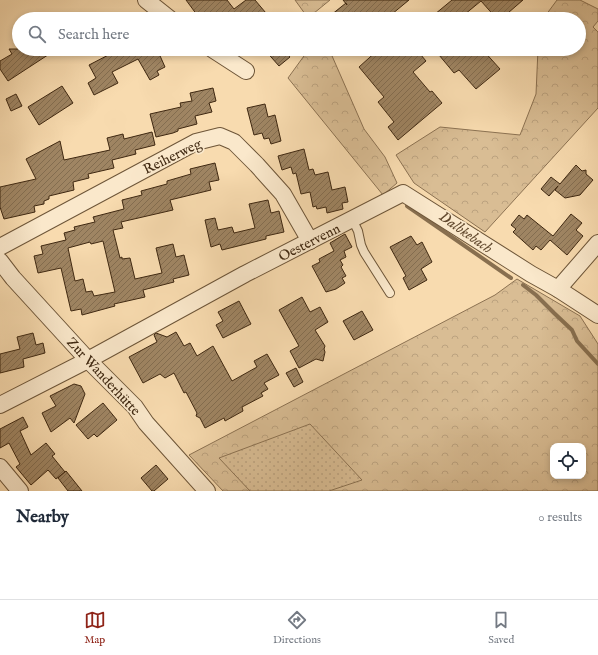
<!DOCTYPE html>
<meta charset="utf-8">
<style>
body{margin:0;font-family:"IM FELL English",serif;background:#f6f6f7;color:#1f2937}
.controls{position:absolute;right:12px;bottom:12px;display:grid;overflow:hidden;border-radius:8px;box-shadow:0 2px 6px #0003}
.controls button{width:36px;height:36px;display:grid;place-items:center;padding:0;border:0;border-bottom:1px solid #e0e1e3;background:#fff;color:#1f2937;font:20px sans-serif}
.list{margin:0;padding:0;list-style:none}
h2{display:flex;justify-content:space-between;align-items:center;height:52px;margin:0;padding:0 16px;font-size:17px}
h2 small{font-size:13px;font-weight:400;color:#747a83}
.icon{flex:none;width:22px;height:22px;fill:none;stroke:currentColor;stroke-width:2;stroke-linecap:round;stroke-linejoin:round}
.map{position:relative;flex:none;width:598px;height:491px;overflow:hidden}
.search{position:absolute;background:#fff;box-shadow:0 2px 6px #0003;left:12px;right:12px;top:12px;height:44px;display:flex;align-items:center;gap:10px;box-sizing:border-box;padding:0 14px;border-radius:22px;color:#747a83;font-size:15px}
.sheet{height:108px;background:#fff}
nav{display:flex;justify-content:space-around;align-items:center;box-sizing:border-box;height:56px;border-top:1px solid #e0e1e3;background:#fff;font-size:11px;color:#747a83}
nav a{display:grid;justify-items:center;gap:2px}
nav .on{color:#8f2418}
.map>svg:first-child{display:block}
.forest{fill:url(#forest-crowns);stroke:#8c7252;fill-rule:evenodd}
.park{fill:url(#park-dots);stroke:#8c7252}
.lines{fill:none;stroke-linecap:round;stroke-linejoin:round}
.stream{stroke:#886f4f;stroke-width:4}
.building{fill:url(#building-hatch);stroke:#3f2811;fill-rule:evenodd}
.lane-casing{stroke:#6d5538;stroke-width:10}
.street-casing{stroke:#6d5538;stroke-width:18}
.lane{stroke:#fae8cb;stroke-width:8}
.street{stroke:#fae8cb;stroke-width:16}
.labels{text-anchor:middle;stroke-width:3.5;stroke-linejoin:round;paint-order:stroke}
.street-label{font-size:14px;fill:#3f2811;stroke:#fae8cb}
.water-label{font-size:15px;font-style:italic;fill:#644b30;stroke:#fae8cb}
</style>
<div class="map">
<svg width="598" height="491" viewBox="0 0 598 491">
<defs>
<pattern id="forest-crowns" width="20" height="18" patternUnits="userSpaceOnUse"><rect width="20" height="18" fill="#d9bd94"/><path d="M2 6a3 3 0 1 1 6 0M12 15a3 3 0 1 1 6 0" fill="none" stroke="#bba27f"/></pattern>
<pattern id="park-dots" width="8" height="8" patternUnits="userSpaceOnUse"><rect width="8" height="8" fill="#d9bd94"/><path d="M2 2h.1M6 6h.1" fill="none" stroke="#bba27f" stroke-width="1.8" stroke-linecap="round"/></pattern>
<pattern id="building-hatch" width="6" height="6" patternUnits="userSpaceOnUse"><rect width="6" height="6" fill="#9f8563"/><path d="M-1 1l2-2M0 6l6-6M5 7l2-2" fill="none" stroke="#836d50"/></pattern>
</defs>
<rect width="100%" height="100%" fill="#f8dbaf"/>
<filter id="stains"><feTurbulence type="fractalNoise" baseFrequency=".005" numOctaves="4"/><feColorMatrix values="0 0 0 0 .2 0 0 0 0 .09 0 0 0 0 .02 0 0 0 .5 -.17"/></filter>
<radialGradient id="worn" r=".72"><stop offset=".6" stop-color="#630" stop-opacity="0"/><stop offset="1" stop-color="#630" stop-opacity=".3"/></radialGradient>
<g class="forest">
<path d="M 295,0 L 330,0 L 308,18 Z"/>
<path d="M 557,0 L 580,0 L 598,9 L 598,21 L 593,27 L 598,32 L 598,108 L 485,232 L 414,183 L 396,155 L 440,127 L 520,135 L 536,94 L 538,49 L 579,49 L 579,19 L 543,19 Z"/>
<path d="M 309,49 L 329,49 L 364,129 L 385,157 L 397,183 L 383,195 L 288,78 Z"/>
<path d="M 517,279 L 580,316 L 598,344 L 598,491 L 223,491 L 189,455 L 495,295 ZM 553,446 L 583,446 L 583,476 L 553,476 Z"/>
</g>
<path class="park" d="M 310,424 L 362,480 L 329,491 L 250,491 L 219,458 Z"/>
<g class="lines">
<g class="stream">
<path d="M 407,206 L 511,278"/>
<path d="M 523,285 L 536,295 L 554,313 L 572,330 L 577,341 L 598,364"/>
</g>
</g>
<g class="building">
<path d="M 186,0 L 227,0 L 234,9 L 246,0 L 255,0 L 271,19 L 200,19 Z"/>
<path d="M 343,0 L 409,0 L 386,19 L 359,19 L 353,12 L 344,19 L 326,19 L 346,3 L 347,5 Z"/>
<path d="M 452,0 L 523,0 L 501,19 L 497,19 L 481,1 L 459,19 L 429,19 Z"/>
<path d="M 9,49 L 57,49 L 8,81 L 0,69 L 0,61 L 12,54 Z"/>
<path d="M 120,49 L 157,49 L 165,67 L 157,71 L 159,75 L 150,80 L 138,59 L 112,72 L 118,83 L 94,95 L 88,83 L 96,78 L 89,65 Z"/>
<path d="M 264,49 L 283,49 L 290,57 L 279,66 Z"/>
<path d="M 379,49 L 416,49 L 426,61 L 413,72 L 430,92 L 432,91 L 442,103 L 398,140 L 388,127 L 394,122 L 378,102 L 384,97 L 359,67 Z"/>
<path d="M 434,49 L 482,49 L 500,69 L 476,89 L 459,70 L 454,73 Z"/>
<path d="M 62,86 L 73,103 L 39,125 L 28,107 Z"/>
<path d="M 213,88 L 216,101 L 209,103 L 212,112 L 195,116 L 197,124 L 178,129 L 178,131 L 173,133 L 156,137 L 150,114 L 181,107 L 180,103 L 192,101 L 190,93 Z"/>
<path d="M 16,94 L 22,106 L 11,111 L 6,99 Z"/>
<path d="M 265,104 L 268,117 L 275,115 L 281,141 L 271,144 L 269,138 L 264,139 L 262,133 L 254,135 L 247,108 Z"/>
<path d="M 152,132 L 155,145 L 135,150 L 136,154 L 112,160 L 114,168 L 88,174 L 89,178 L 73,182 L 74,190 L 49,196 L 49,199 L 44,201 L 44,204 L 34,206 L 35,212 L 4,219 L 0,207 L 0,187 L 36,179 L 26,159 L 60,141 L 64,160 L 110,150 L 107,138 L 123,134 L 124,139 Z"/>
<path d="M 304,149 L 309,170 L 313,169 L 315,175 L 328,172 L 332,190 L 345,187 L 348,202 L 342,203 L 343,209 L 327,213 L 326,207 L 317,209 L 316,206 L 313,207 L 310,192 L 301,194 L 296,173 L 293,174 L 291,167 L 282,170 L 278,156 Z"/>
<path d="M 215,163 L 219,180 L 209,182 L 211,190 L 170,200 L 173,210 L 121,222 L 123,228 L 113,230 L 120,258 L 122,257 L 122,259 L 130,258 L 135,279 L 162,273 L 156,248 L 173,244 L 176,257 L 184,255 L 189,275 L 173,279 L 174,282 L 143,290 L 145,297 L 114,304 L 115,306 L 82,315 L 81,309 L 71,311 L 61,268 L 38,273 L 34,256 L 43,254 L 41,246 L 66,240 L 64,233 L 75,230 L 74,227 L 95,222 L 93,217 L 124,209 L 122,200 L 142,195 L 141,191 L 167,184 L 167,181 L 191,174 L 190,169 ZM 103,241 L 115,292 L 94,296 L 92,291 L 86,292 L 83,279 L 75,281 L 68,248 L 90,242 L 91,244 Z"/>
<path d="M 576,165 L 582,171 L 586,170 L 586,174 L 593,180 L 580,195 L 565,198 L 555,190 L 558,186 L 549,196 L 541,189 L 551,177 L 560,184 Z"/>
<path d="M 268,200 L 271,213 L 279,211 L 284,232 L 266,236 L 266,239 L 222,250 L 220,244 L 211,247 L 205,220 L 215,218 L 218,230 L 232,227 L 234,233 L 255,228 L 249,204 Z"/>
<path d="M 571,214 L 582,223 L 576,230 L 583,236 L 567,255 L 550,240 L 541,250 L 536,246 L 533,250 L 513,232 L 516,229 L 511,225 L 519,215 L 524,219 L 527,215 L 553,236 Z"/>
<path d="M 345,234 L 352,247 L 344,251 L 346,257 L 340,260 L 343,265 L 341,267 L 346,276 L 342,278 L 345,283 L 336,289 L 326,292 L 312,266 L 320,262 L 319,259 L 334,251 L 330,243 Z"/>
<path d="M 411,236 L 417,245 L 422,242 L 432,262 L 421,269 L 427,280 L 409,290 L 403,278 L 406,276 L 390,247 Z"/>
<path d="M 302,297 L 310,312 L 320,307 L 328,322 L 315,330 L 325,346 L 324,349 L 325,352 L 323,361 L 316,359 L 299,368 L 290,351 L 299,346 L 279,310 Z"/>
<path d="M 239,301 L 251,324 L 223,338 L 216,325 L 223,321 L 218,312 Z"/>
<path d="M 362,311 L 373,330 L 354,340 L 343,321 Z"/>
<path d="M 176,332 L 184,346 L 190,343 L 197,356 L 213,346 L 232,381 L 257,367 L 254,361 L 267,354 L 279,375 L 264,383 L 268,389 L 261,393 L 263,396 L 242,407 L 243,411 L 225,421 L 224,418 L 205,428 L 200,418 L 196,416 L 197,413 L 186,392 L 184,393 L 174,373 L 165,378 L 160,374 L 143,383 L 129,357 L 157,342 L 154,335 L 156,333 L 167,337 Z"/>
<path d="M 33,333 L 36,345 L 43,343 L 45,353 L 23,359 L 24,367 L 0,373 L 0,354 L 20,349 L 17,337 Z"/>
<path d="M 296,368 L 303,382 L 294,387 L 286,373 Z"/>
<path d="M 74,384 L 81,386 L 85,394 L 74,423 L 70,418 L 51,432 L 42,413 L 56,406 L 50,396 Z"/>
<path d="M 103,403 L 117,420 L 97,437 L 94,434 L 88,439 L 76,425 Z"/>
<path d="M 23,417 L 28,427 L 20,431 L 31,455 L 46,443 L 55,454 L 52,456 L 65,472 L 56,479 L 48,470 L 31,485 L 16,467 L 20,464 L 9,443 L 0,448 L 0,429 Z"/>
<path d="M 156,465 L 168,479 L 154,491 L 152,491 L 141,478 Z"/>
<path d="M 66,471 L 82,491 L 68,491 L 58,478 Z"/>
</g>
<g class="lines">
<defs>
<path id="lane" d="M 352,219 L 358,231 L 361,245 L 364,252 L 390,293"/>
<g id="street">
<path d="M 146,0 L 170,19"/>
<path d="M 212,49 L 246,71"/>
<path d="M 0,247 L 196,142 L 220,136 L 234,142 L 257,165 L 283,194 L 310,241"/>
<path d="M 0,261 L 13,278 L 88,360 L 135,407 L 146,423 L 207,491"/>
<path d="M 558,289 L 598,243"/>
<path d="M 0,405 L 88,360 L 245,274 L 403,193 L 531,274 L 558,289 L 598,315"/>
<path d="M 0,467 L 20,491"/>
</g>
</defs>
<use href="#lane" class="lane-casing"/>
<use href="#street" class="street-casing"/>
<use href="#lane" class="lane"/>
<use href="#street" class="street"/>
</g>
<g class="labels">
<g class="street-label">
<text transform="translate(172 156) rotate(-26)" y="5">Reiherweg</text>
<text transform="translate(309 242) rotate(-27)" y="5">Oestervenn</text>
<text transform="translate(104 376) rotate(47)" y="5">Zur Wanderhütte</text>
</g>
<g class="water-label">
<text transform="translate(466 232) rotate(35)" y="5">Dalbkebach</text>
</g>
</g>
<rect width="100%" height="100%" filter="url(#stains)"/>
<rect width="100%" height="100%" fill="url(#worn)"/>
</svg>
<div class="controls">
<button><svg class="icon" aria-label="locate" viewBox="0 0 24 24"><circle cx="12" cy="12" r="6"/><path d="M12 2v4M12 18v4M2 12h4M18 12h4"/></svg></button>
</div>
<div class="search"><svg class="icon" aria-label="search" viewBox="0 0 24 24"><circle cx="10" cy="10" r="6"/><path d="M15 15l6 6"/></svg>Search here</div>
</div>
<section class="sheet">
<h2>Nearby<small>0 results</small></h2>
<ul class="list">
</ul>
</section>
<nav>
<a class="on"><svg class="icon" aria-label="map" viewBox="0 0 24 24"><path d="M3 6l6-2 6 2 6-2v14l-6 2-6-2-6 2zM9 4v14M15 6v14"/></svg>Map</a>
<a><svg class="icon" aria-label="directions" viewBox="0 0 24 24"><path d="M12 3l9 9-9 9-9-9zM9 14v-3h6M13 9l2 2-2 2"/></svg>Directions</a>
<a><svg class="icon" aria-label="saved" viewBox="0 0 24 24"><path d="M7 4h10v16l-5-4-5 4z"/></svg>Saved</a>
</nav>
